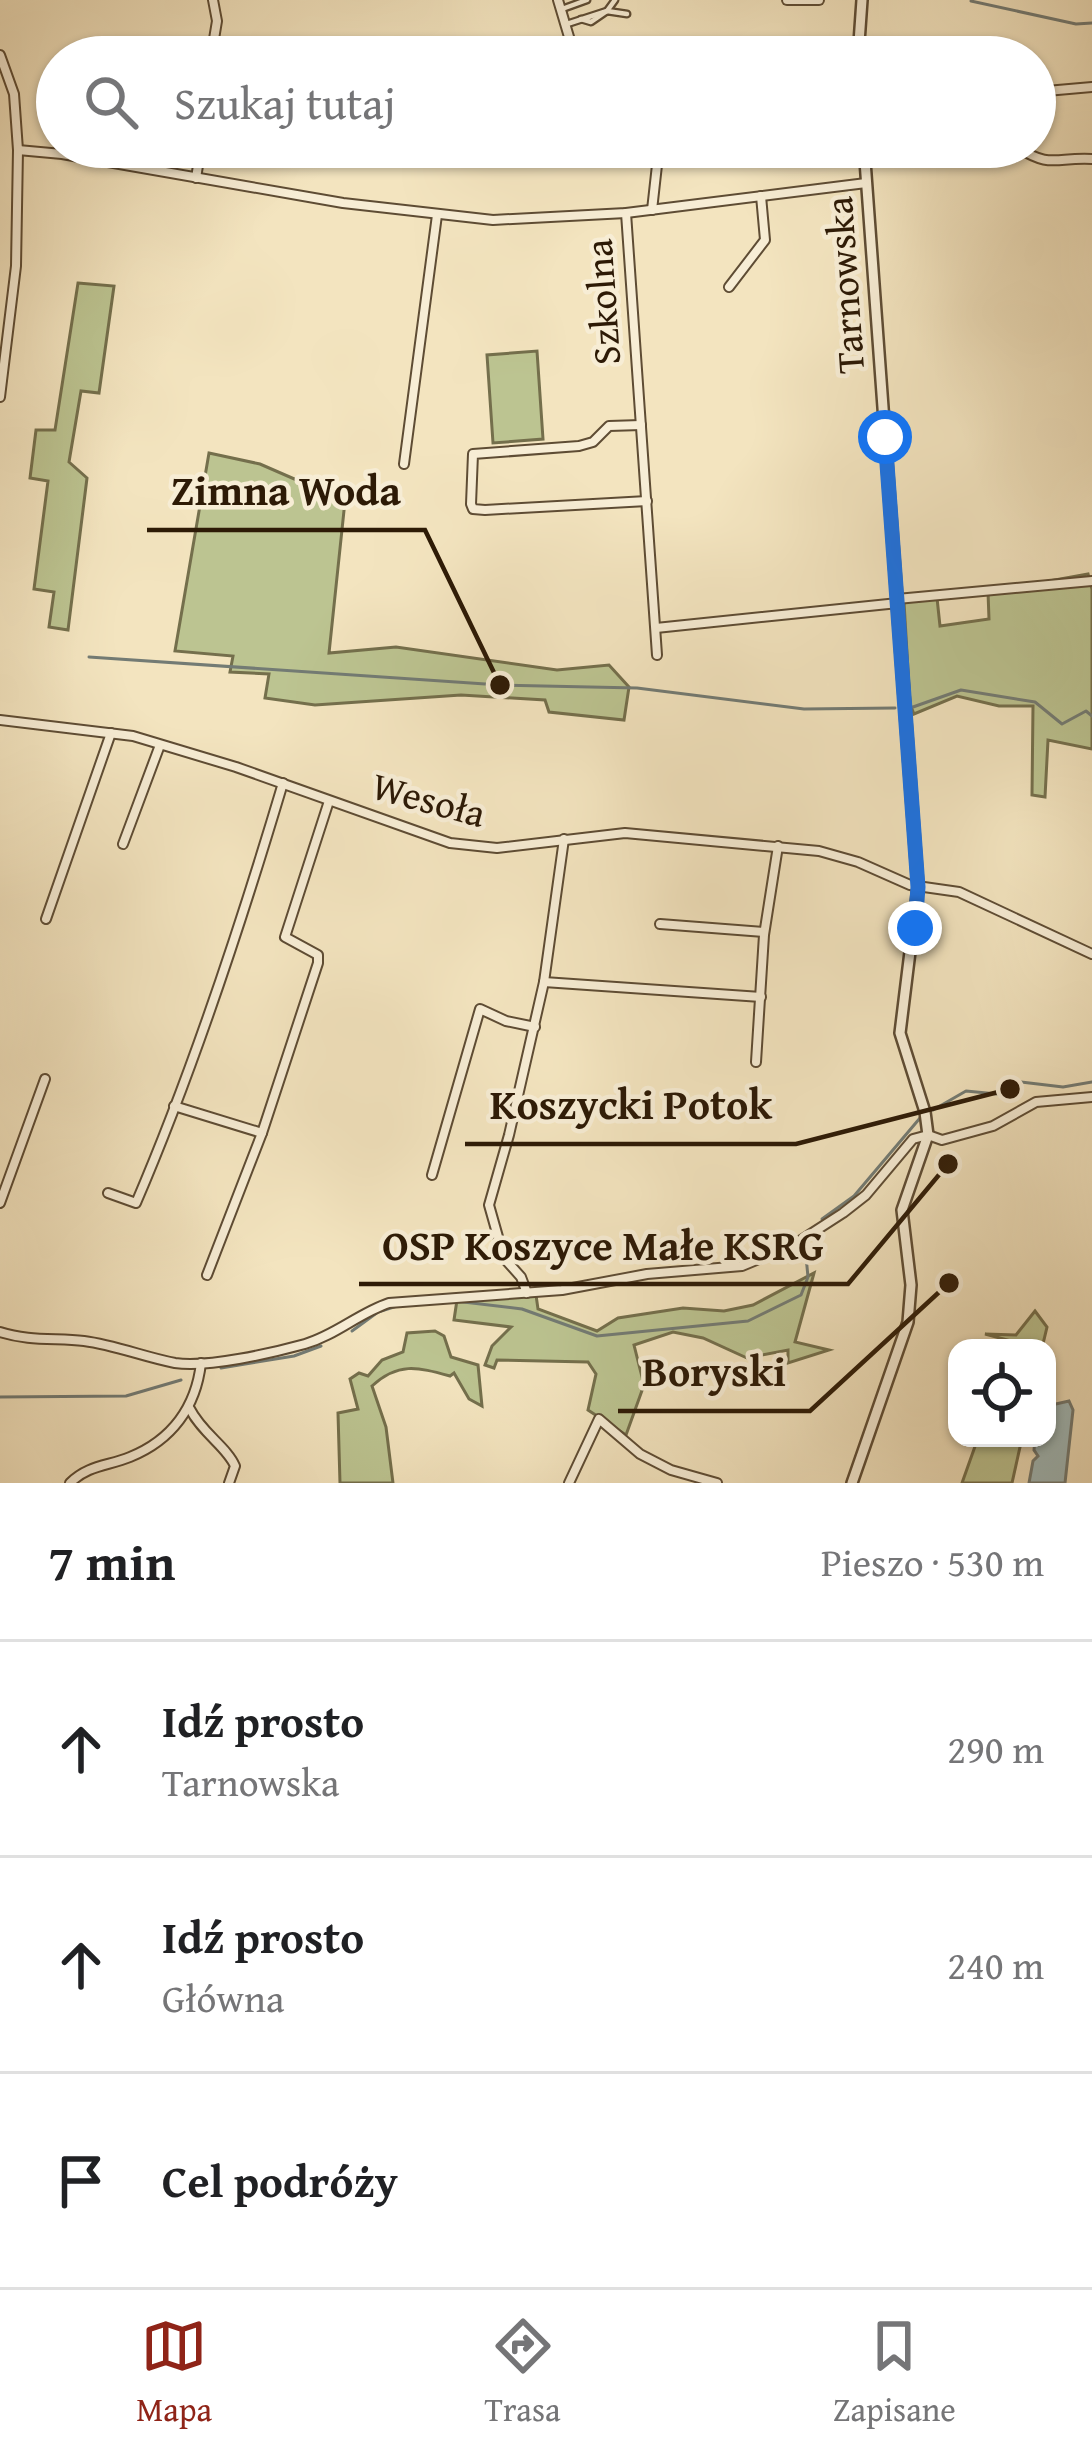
<!DOCTYPE html>
<html lang="pl">
<meta charset="utf-8">
<style>
body{margin:0;font-family:"Gentium Book Plus",serif;background:#f2f2f2;color:#202124}
.controls{position:absolute;right:36px;bottom:36px;display:grid;overflow:hidden;border-radius:24px;box-shadow:0 3px 9px #0004}
.controls button{width:108px;height:108px;display:grid;place-items:center;padding:0;border:0;border-bottom:3px solid #e0e0e0;background:#fff;color:#202124;font:60px sans-serif}
.stop{position:absolute;width:36px;height:36px;margin:-27px;border:9px solid #1a73e8;border-radius:50%;background:#fff}
.stop.end{background:#1a73e8;border-color:#fff;box-shadow:0 3px 12px #0008}
.list{margin:0;padding:0;list-style:none}
h2{display:flex;justify-content:space-between;align-items:center;height:156px;margin:0;padding:0 48px;font-size:51px}
h2 small{font-size:39px;font-weight:400;color:#757577}
.list li{display:grid;grid-template-columns:78px 1fr auto;gap:36px;align-items:center;box-sizing:border-box;height:216px;padding:0 48px;border-top:3px solid #e0e0e0}
.list b{display:block;font-size:45px;white-space:nowrap}
.list p{margin:0;font-size:39px;white-space:nowrap;color:#757577}
.list em{font-size:39px;font-style:normal;color:#757577}
.icon{flex:none;width:66px;height:66px;fill:none;stroke:currentColor;stroke-width:2;stroke-linecap:round;stroke-linejoin:round}
.map{position:relative;flex:none;width:1092px;height:1483px;overflow:hidden}
.search{position:absolute;background:#fff;box-shadow:0 3px 9px #0004;left:36px;right:36px;top:36px;height:132px;display:flex;align-items:center;gap:30px;box-sizing:border-box;padding:0 42px;border-radius:66px;color:#757577;font-size:45px}
.sheet{height:804px;background:#fff}
nav{display:flex;justify-content:space-around;align-items:center;box-sizing:border-box;height:168px;border-top:3px solid #e0e0e0;background:#fff;font-size:33px;color:#757577}
nav a{display:grid;justify-items:center;gap:6px}
nav .on{color:#8f2418}
.map>svg:first-child{display:block}
.green{fill:#bcc491;stroke:#746f4c;stroke-width:3}
.water{fill:#a1bcbd;stroke:#737b74;stroke-width:3}
.lines{fill:none;stroke-linecap:round;stroke-linejoin:round}
.stream{stroke:#737b74;stroke-width:3}
.pedestrian-casing{stroke:#5e4c34;stroke-width:9}
.minor-casing{stroke:#5e4c34;stroke-width:12}
.tertiary-casing{stroke:#5e4c34;stroke-width:14}
.pedestrian{stroke:#f7edd5;stroke-width:4.5}
.minor{stroke:#f7edd5;stroke-width:8}
.tertiary{stroke:#f7edd5;stroke-width:9}
.route{stroke:#1a73e8;stroke-width:15}
.labels{text-anchor:middle;stroke-width:9;stroke-linejoin:round;paint-order:stroke}
.street-label{font-size:39px;fill:#2d1a06;stroke:#f7edd5}
.leader{fill:none;stroke:#2d1a06;stroke-width:4.5}
.callout-dot{fill:#2d1a06;stroke:#f7edd5;stroke-width:4.5}
.callout-label{font-size:42px;text-anchor:middle;font-weight:bold;fill:#2d1a06;stroke:#f7edd5;stroke-width:9;stroke-linejoin:round;paint-order:stroke}
</style>
<div class="map">
<svg width="1092" height="1483" viewBox="0 0 1092 1483">
<rect width="100%" height="100%" fill="#f3e4bf"/>
<filter id="stains"><feTurbulence type="fractalNoise" baseFrequency=".00167" numOctaves="4"/><feColorMatrix values="0 0 0 0 .2 0 0 0 0 .09 0 0 0 0 .02 0 0 0 .5 -.17"/></filter>
<radialGradient id="worn" r=".72"><stop offset=".6" stop-color="#630" stop-opacity="0"/><stop offset="1" stop-color="#630" stop-opacity=".3"/></radialGradient>
<g class="green">
<path d="M 78,283 L 114,286 L 99,393 L 81,391 L 69,462 L 87,478 L 68,630 L 49,627 L 54,592 L 34,589 L 48,481 L 30,478 L 36,430 L 55,430 Z"/>
<path d="M 537,351 L 543,439 L 493,443 L 487,355 Z"/>
<path d="M 209,453 L 260,464 L 345,501 L 329,653 L 396,647 L 557,670 L 609,665 L 629,687 L 624,720 L 549,712 L 545,700 L 461,695 L 315,705 L 265,698 L 269,674 L 230,672 L 233,656 L 175,651 Z"/>
<path d="M 1088,574 L 1092,589 L 1092,749 L 1048,740 L 1045,797 L 1032,795 L 1033,706 L 999,706 L 957,696 L 914,714 L 910,704 L 904,602 L 937,598 L 940,626 L 989,619 L 988,592 Z"/>
<path d="M 814,1273 L 795,1342 L 829,1350 L 788,1363 L 788,1350 L 747,1358 L 703,1338 L 673,1332 L 634,1345 L 644,1385 L 626,1435 L 588,1410 L 596,1374 L 588,1362 L 497,1360 L 494,1368 L 485,1365 L 492,1346 L 511,1327 L 454,1320 L 457,1300 L 536,1295 L 538,1309 L 597,1331 L 618,1318 L 683,1308 L 724,1311 L 753,1305 Z"/>
<path d="M 1035,1311 L 1047,1327 L 1042,1348 L 1013,1348 L 1011,1341 L 985,1334 L 1016,1335 Z"/>
<path d="M 435,1331 L 444,1336 L 451,1357 L 478,1365 L 482,1406 L 469,1399 L 454,1373 L 450,1376 C 417,1367 398,1362 372,1386 L 386,1427 L 393,1483 L 340,1483 L 338,1413 L 358,1409 L 350,1379 L 359,1373 L 368,1376 L 382,1360 L 403,1352 L 407,1333 Z"/>
<path d="M 978,1438 L 1022,1438 L 1012,1483 L 962,1483 Z"/>
</g>
<path class="water" d="M 1069,1401 L 1073,1410 L 1065,1483 L 1029,1483 L 1033,1461 L 1038,1456 L 1034,1450 L 1035,1438 L 1047,1438 L 1047,1406 Z"/>
<g class="lines">
<g class="stream">
<path d="M 971,1 L 1076,24 L 1092,23"/>
<path d="M 89,657 L 500,685 L 637,688 L 804,709 L 895,708"/>
<path d="M 913,707 L 961,690 L 1035,702 L 1062,724 L 1086,711 L 1092,716"/>
<path d="M 933,1110 L 966,1091 L 997,1094 L 1021,1082 L 1063,1087 L 1092,1082"/>
<path d="M 822,1219 L 854,1196 L 920,1118"/>
<path d="M 455,1301 L 522,1309 L 597,1336 L 748,1321 L 801,1295 L 808,1277 L 805,1246"/>
<path d="M 352,1331 L 378,1312 L 397,1306"/>
<path d="M 221,1368 L 294,1356 L 321,1346"/>
<path d="M 0,1397 L 126,1396 L 181,1380"/>
</g>
<defs>
<g id="pedestrian">
<path d="M 562,9 L 587,0"/>
<path d="M 581,19 L 591,22 L 607,11 L 627,14"/>
<path d="M 567,24 L 607,11 L 615,0"/>
</g>
<g id="minor">
<path d="M 558,0 L 575,57"/>
<path d="M 787,0 L 819,0"/>
<path d="M 0,55 L 14,94 L 18,150 L 16,266 L 0,397"/>
<path d="M 211,57 L 217,21 L 213,0"/>
<path d="M 1035,92 L 1092,87"/>
<path d="M 889,147 L 895,152 L 939,147"/>
<path d="M 1017,147 C 1051,169 1055,157 1092,159"/>
<path d="M 18,150 L 62,154 L 343,203 L 493,220 L 626,213 L 866,183"/>
<path d="M 196,178 L 201,147"/>
<path d="M 652,210 L 659,147"/>
<path d="M 626,213 L 657,655"/>
<path d="M 729,287 L 765,240 L 761,196"/>
<path d="M 641,425 L 609,426 L 593,442 L 579,446 L 473,454 L 471,504 L 473,509 L 485,510 L 647,501"/>
<path d="M 404,464 L 437,215"/>
<path d="M 897,599 L 1092,581"/>
<path d="M 656,628 L 898,603"/>
<path d="M 0,720 L 133,736 L 236,767 L 450,843 L 497,848 L 625,833 L 819,851 L 858,862 L 910,885 L 959,892 L 1092,954"/>
<path d="M 123,844 L 160,745"/>
<path d="M 46,919 L 111,733"/>
<path d="M 660,924 L 764,932"/>
<path d="M 544,982 L 761,997"/>
<path d="M 756,1062 L 764,935 L 778,846"/>
<path d="M 174,1106 L 262,1133"/>
<path d="M 432,1175 L 480,1009 L 506,1021 L 535,1027"/>
<path d="M 108,1193 L 136,1203 C 194,1068 241,924 283,783"/>
<path d="M 0,1203 L 45,1079"/>
<path d="M 207,1275 L 262,1133 L 318,963 L 318,955 L 285,937 L 329,801"/>
<path d="M 527,1293 L 521,1277 L 504,1258 L 489,1205 L 509,1135 L 544,982 L 564,839"/>
<path d="M 0,1332 C 28,1341 55,1338 84,1341 C 115,1345 144,1357 175,1363 C 208,1368 272,1353 305,1344 C 336,1335 359,1313 389,1303 L 562,1290 L 647,1274 L 742,1266 L 795,1244 L 843,1213 L 866,1195 L 913,1139 L 928,1135 L 942,1140 L 993,1126 L 1036,1102 L 1092,1097"/>
<path d="M 190,1409 C 202,1433 227,1447 235,1466 L 229,1483"/>
<path d="M 70,1483 C 88,1465 108,1466 130,1457 C 172,1440 196,1407 201,1363"/>
<path d="M 569,1483 L 599,1419 L 640,1454 L 671,1470 L 717,1483"/>
</g>
<g id="tertiary">
<path d="M 858,57 L 862,0"/>
<path d="M 852,1483 L 908,1322 L 911,1285 L 902,1210 L 928,1135 L 925,1112 L 900,1033 L 918,887 L 864,147"/>
</g>
</defs>
<use href="#pedestrian" class="pedestrian-casing"/>
<use href="#minor" class="minor-casing"/>
<use href="#tertiary" class="tertiary-casing"/>
<use href="#pedestrian" class="pedestrian"/>
<use href="#minor" class="minor"/>
<use href="#tertiary" class="tertiary"/>
</g>
<g class="lines">
<path class="route" d="M 885,437 L 918,887 L 915,928"/>
</g>
<g class="labels">
<g class="street-label">
<text transform="translate(844 285) rotate(-94)" y="14">Tarnowska</text>
<text transform="translate(602 302) rotate(-94)" y="14">Szkolna</text>
<text transform="translate(429 799) rotate(15)" y="14">Wesoła</text>
</g>
</g>
<path class="leader" d="M500 685L425 530H147M1010 1089L796 1144H465M948 1164L848 1284H359M949 1283L810 1411H618"/>
<g class="callout-dot">
<circle cx="500" cy="685" r="12"/>
<circle cx="1010" cy="1089" r="12"/>
<circle cx="948" cy="1164" r="12"/>
<circle cx="949" cy="1283" r="12"/>
</g>
<g class="callout-label">
<text x="286" y="505">Zimna Woda</text>
<text x="631" y="1119">Koszycki Potok</text>
<text x="603" y="1260">OSP Koszyce Małe KSRG</text>
<text x="714" y="1386">Boryski</text>
</g>
<rect width="100%" height="100%" filter="url(#stains)"/>
<rect width="100%" height="100%" fill="url(#worn)"/>
</svg>
<div class="controls">
<button><svg class="icon" aria-label="locate" viewBox="0 0 24 24"><circle cx="12" cy="12" r="6"/><path d="M12 2v4M12 18v4M2 12h4M18 12h4"/></svg></button>
</div>
<div class="stop" style="left:885px;top:437px"></div>
<div class="stop end" style="left:915px;top:928px"></div>
<div class="search"><svg class="icon" aria-label="search" viewBox="0 0 24 24"><circle cx="10" cy="10" r="6"/><path d="M15 15l6 6"/></svg>Szukaj tutaj</div>
</div>
<section class="sheet">
<h2>7 min<small>Pieszo · 530 m</small></h2>
<ul class="list">
<li><svg class="icon" aria-label="ahead" viewBox="0 0 24 24"><path d="M12 20V5M6 11l6-6 6 6"/></svg><div><b>Idź prosto</b><p>Tarnowska</p></div><em>290 m</em></li>
<li><svg class="icon" aria-label="ahead" viewBox="0 0 24 24"><path d="M12 20V5M6 11l6-6 6 6"/></svg><div><b>Idź prosto</b><p>Główna</p></div><em>240 m</em></li>
<li><svg class="icon" aria-label="arrive" viewBox="0 0 24 24"><path d="M6 21V4h12l-3 4 3 4H6"/></svg><div><b>Cel podróży</b></div></li>
</ul>
</section>
<nav>
<a class="on"><svg class="icon" aria-label="map" viewBox="0 0 24 24"><path d="M3 6l6-2 6 2 6-2v14l-6 2-6-2-6 2zM9 4v14M15 6v14"/></svg>Mapa</a>
<a><svg class="icon" aria-label="directions" viewBox="0 0 24 24"><path d="M12 3l9 9-9 9-9-9zM9 14v-3h6M13 9l2 2-2 2"/></svg>Trasa</a>
<a><svg class="icon" aria-label="saved" viewBox="0 0 24 24"><path d="M7 4h10v16l-5-4-5 4z"/></svg>Zapisane</a>
</nav>
